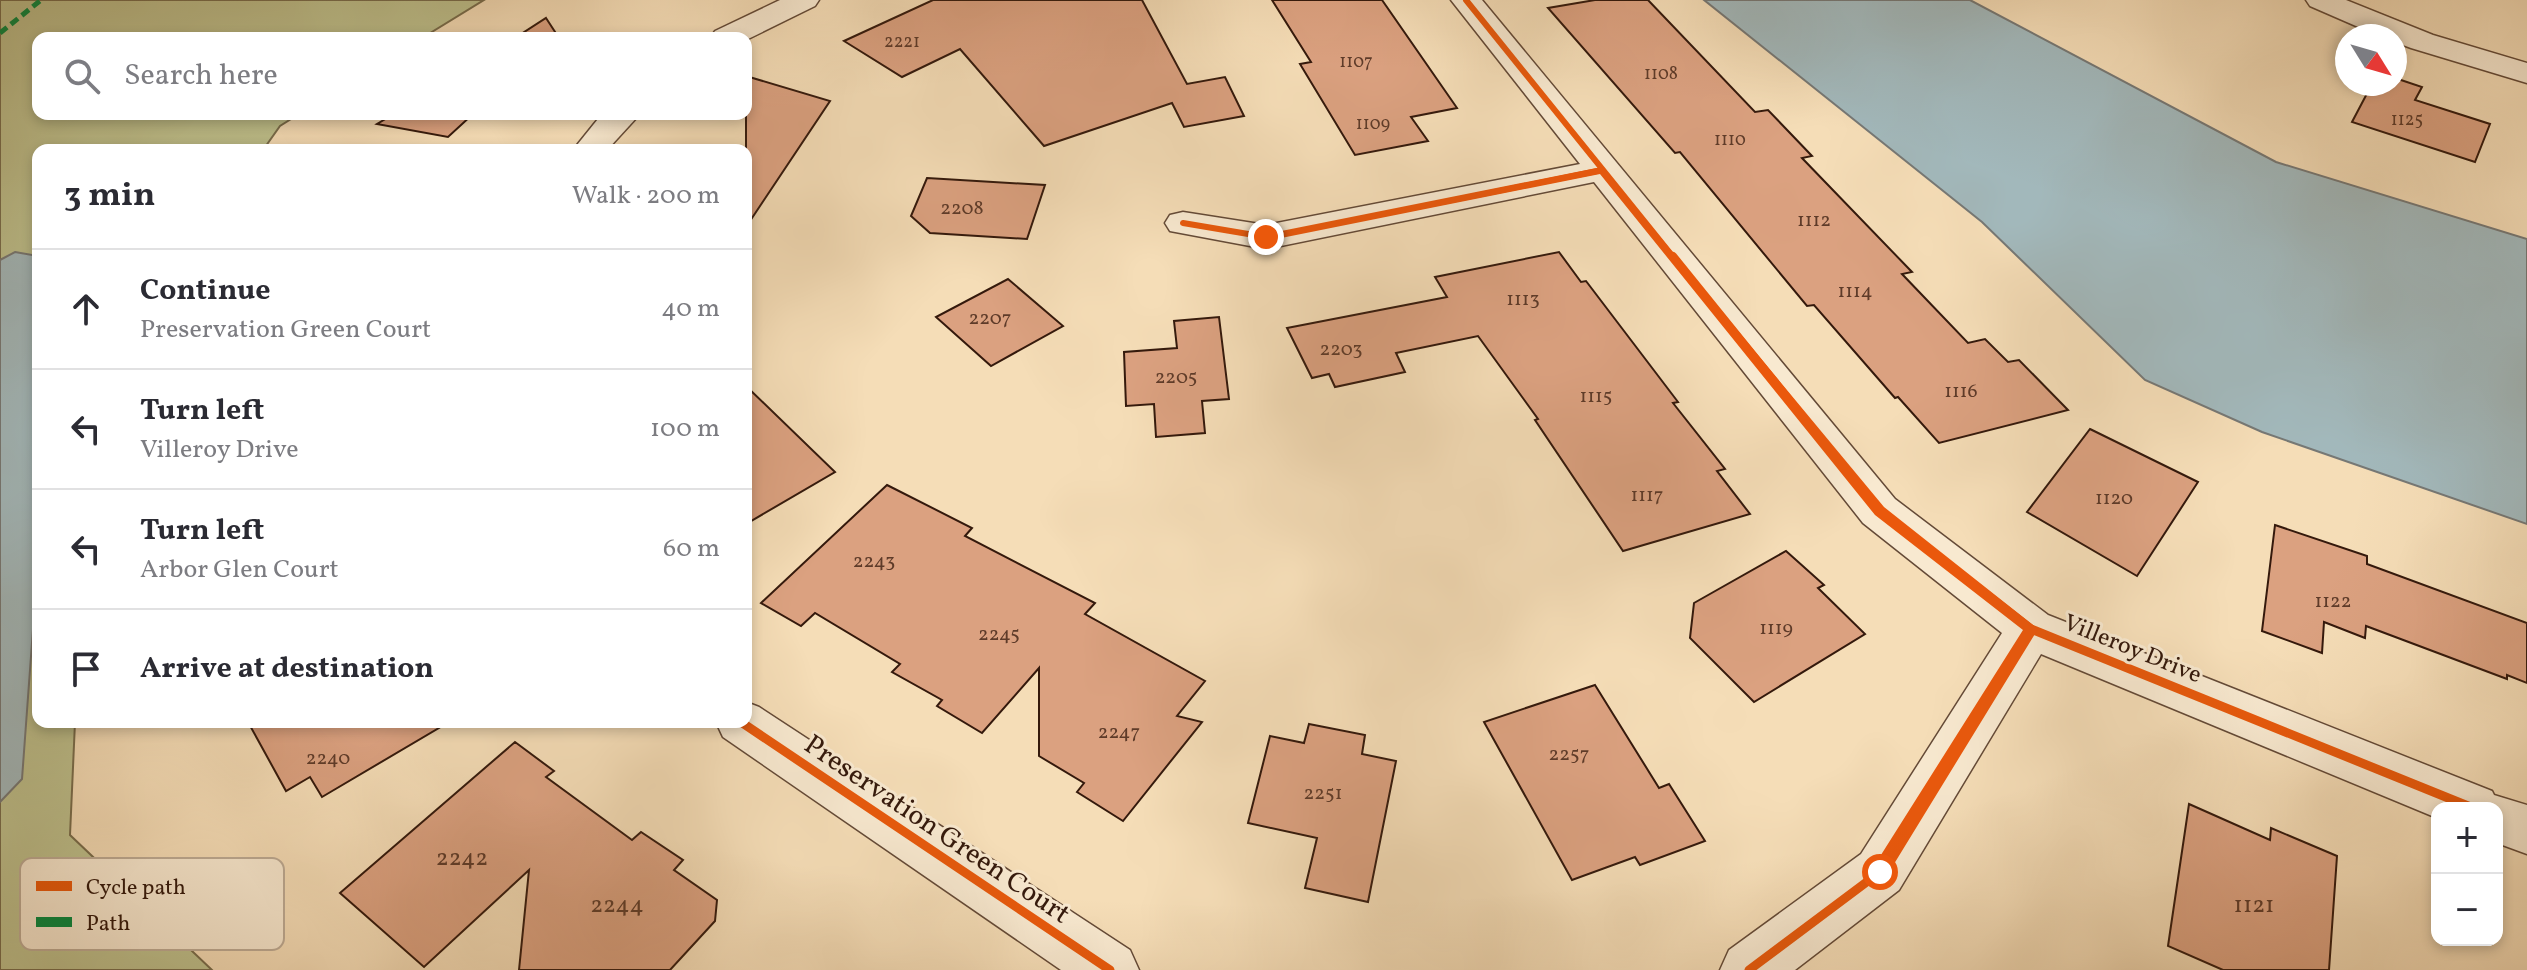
<!DOCTYPE html>
<meta charset="utf-8">
<style>
body{margin:0;font-family:Vollkorn,serif;background:#f7f7f7;color:#2b2b33}
.controls{position:absolute;right:24px;bottom:24px;display:grid;overflow:hidden;border-radius:16px;box-shadow:0 4px 12px #0003}
.controls button{width:72px;height:72px;display:grid;place-items:center;padding:0;border:0;border-bottom:2px solid #e1e1e2;background:#fff;color:#2b2b33;font:40px sans-serif}
.compass{position:absolute;left:2335px;top:24px;width:72px;height:72px;border-radius:50%;background:#fff;box-shadow:0 4px 12px #0003;rotate:127deg}
.stop{position:absolute;width:24px;height:24px;margin:-18px;border:6px solid #ea580c;border-radius:50%;background:#fff}
.stop.end{background:#ea580c;border-color:#fff;box-shadow:0 2px 8px #0008}
.list{margin:0;padding:0;list-style:none}
h2{display:flex;justify-content:space-between;align-items:center;height:104px;margin:0;padding:0 32px;font-size:34px}
h2 small{font-size:26px;font-weight:400;color:#7c7c81}
.list li{display:grid;grid-template-columns:52px 1fr auto;gap:24px;align-items:center;box-sizing:border-box;height:120px;padding:0 32px;border-top:2px solid #e1e1e2}
.list b{display:block;font-size:30px;white-space:nowrap}
.list p{margin:0;font-size:26px;white-space:nowrap;color:#7c7c81}
.list em{font-size:26px;font-style:normal;color:#7c7c81}
.icon{flex:none;width:44px;height:44px;fill:none;stroke:currentColor;stroke-width:2;stroke-linecap:round;stroke-linejoin:round}
.map{position:relative;flex:none;width:2527px;height:970px;overflow:hidden}
.search{position:absolute;background:#fff;box-shadow:0 4px 12px #0003;left:32px;top:32px;width:720px;height:88px;display:flex;align-items:center;gap:20px;box-sizing:border-box;padding:0 28px;border-radius:16px;color:#7c7c81;font-size:30px}
.panel{position:absolute;background:#fff;box-shadow:0 4px 12px #0003;left:32px;top:144px;width:720px;height:584px;border-radius:16px}
.map>svg:first-child{display:block}
.green{fill:#bdc08d;stroke:#786c4c;stroke-width:2}
.water{fill:#a2b8bb;stroke:#767875;stroke-width:2}
.building{fill:#dba180;stroke:#34190c;stroke-width:2}
.lines{fill:none;stroke-linecap:round;stroke-linejoin:round}
.street-casing{stroke:#644a37;stroke-width:3}
.street{fill:#f8e9d0;fill-rule:evenodd}
.quiet{stroke:#00873e;stroke-width:5;stroke-dasharray:9 5;stroke-linecap:butt}
.cycleway-far2-casing{stroke:#f8e9d0;stroke-width:10}
.cycleway-far1-casing{stroke:#f8e9d0;stroke-width:13}
.cycleway-casing{stroke:#f8e9d0;stroke-width:14}
.cycleway-far2{stroke:#e8590c;stroke-width:6}
.cycleway-far1{stroke:#e8590c;stroke-width:8}
.cycleway{stroke:#e8590c;stroke-width:9}
.route{fill:#ea580c}
.labels{text-anchor:middle;stroke-width:6;stroke-linejoin:round;paint-order:stroke}
.far-number-label{font-size:18px;fill:#5e3b29}
.number-label{font-size:20px;fill:#5e3b29}
.street-label{font-size:24px;fill:#34190c;stroke:#f8e9d0}
.near-number-label{font-size:24px;fill:#5e3b29}
.near-street-label{font-size:28px;fill:#34190c;stroke:#f8e9d0}
.key{fill:#f8e9d0;stroke:#bdab95;stroke-width:2}
.key-label{font-size:22px;fill:#34190c}
</style>
<div class="map">
<svg width="2527" height="970" viewBox="0 0 2527 970">
<rect width="100%" height="100%" fill="#f5ddb7"/>
<filter id="stains"><feTurbulence type="fractalNoise" baseFrequency=".0025" numOctaves="4"/><feColorMatrix values="0 0 0 0 .2 0 0 0 0 .09 0 0 0 0 .02 0 0 0 .5 -.17"/></filter>
<radialGradient id="worn" r=".72"><stop offset=".6" stop-color="#630" stop-opacity="0"/><stop offset="1" stop-color="#630" stop-opacity=".3"/></radialGradient>
<path class="green" d="M 0,0 L 484,0 L 422,38 L 38,38 L 38,114 L 299,114 L 280,126 L 263,150 L 38,150 L 38,722 L 75,722 L 70,835 L 212,970 L 0,970 Z"/>
<g class="water">
<path d="M 1704,0 L 1970,0 L 2276,162 L 2527,239 L 2527,524 L 2262,432 L 2145,380 L 1982,222 Z"/>
<path d="M 15,252 L 38,256 L 38,474 L 34,484 L 33,629 L 22,779 L 0,802 L 0,260 Z"/>
</g>
<g class="building">
<path d="M 933,0 L 1142,0 L 1187,84 L 1225,77 L 1244,116 L 1184,127 L 1172,103 L 1044,146 L 960,49 L 902,77 L 844,41 Z"/>
<path d="M 1272,0 L 1382,0 L 1457,108 L 1411,117 L 1428,141 L 1355,155 L 1300,64 L 1311,62 Z"/>
<path d="M 1595,0 L 1648,0 L 1755,112 L 1768,110 L 1812,156 L 1802,158 L 1912,272 L 1902,274 L 1968,343 L 1985,339 L 2008,362 L 2019,360 L 2068,410 L 1939,443 L 1898,397 L 1895,398 L 1814,305 L 1807,306 L 1680,152 L 1675,153 L 1548,8 Z"/>
<path d="M 546,18 L 559,38 L 515,38 Z"/>
<path d="M 746,76 L 830,101 L 746,227 Z"/>
<path d="M 2395,78 L 2422,87 L 2415,100 L 2490,124 L 2475,162 L 2352,122 L 2372,84 L 2395,84 Z"/>
<path d="M 394,114 L 473,114 L 448,137 L 377,124 Z"/>
<path d="M 927,178 L 1045,185 L 1027,239 L 930,233 L 911,216 Z"/>
<path d="M 1559,252 L 1581,282 L 1586,281 L 1678,402 L 1673,403 L 1725,469 L 1717,471 L 1750,514 L 1623,551 L 1535,420 L 1538,419 L 1478,336 L 1396,353 L 1405,372 L 1335,387 L 1329,374 L 1312,378 L 1287,328 L 1447,297 L 1435,277 Z"/>
<path d="M 1008,279 L 1063,326 L 991,366 L 936,317 Z"/>
<path d="M 1219,317 L 1229,399 L 1202,401 L 1205,433 L 1156,437 L 1154,404 L 1126,406 L 1124,352 L 1177,348 L 1174,321 Z"/>
<path d="M 746,386 L 835,472 L 746,524 Z"/>
<path d="M 2090,429 L 2198,482 L 2137,576 L 2027,512 Z"/>
<path d="M 887,485 L 972,528 L 965,536 L 1095,603 L 1085,614 L 1205,681 L 1177,716 L 1202,722 L 1123,821 L 1077,792 L 1084,783 L 1039,756 L 1039,668 L 982,733 L 937,706 L 942,700 L 892,672 L 900,664 L 815,613 L 801,626 L 761,603 Z"/>
<path d="M 2275,525 L 2367,556 L 2367,564 L 2527,623 L 2527,683 L 2507,675 L 2507,679 L 2366,626 L 2365,638 L 2324,622 L 2322,653 L 2262,631 Z"/>
<path d="M 1786,551 L 1824,585 L 1818,588 L 1865,634 L 1754,702 L 1690,638 L 1694,603 Z"/>
<path d="M 1595,685 L 1659,788 L 1669,784 L 1705,841 L 1640,865 L 1635,857 L 1572,880 L 1484,722 Z"/>
<path d="M 248,722 L 449,722 L 322,797 L 310,777 L 286,791 Z"/>
<path d="M 1309,724 L 1365,735 L 1362,754 L 1396,761 L 1368,902 L 1305,888 L 1317,838 L 1248,823 L 1270,736 L 1304,743 Z"/>
<path d="M 515,742 L 554,771 L 546,777 L 632,840 L 641,832 L 683,860 L 674,870 L 717,900 L 715,921 L 670,970 L 519,970 L 529,870 L 424,967 L 340,893 Z"/>
<path d="M 2189,804 L 2270,840 L 2271,828 L 2337,856 L 2329,970 L 2223,970 L 2168,946 Z"/>
</g>
<g class="lines">
<defs>
<g id="street">
<path d="M 780,0 L 819,0 L 815,6 L 746,40 L 710,38 L 715,31 Z"/>
<path d="M 1451,0 L 1482,0 L 1895,499 L 2048,615 L 2492,791 L 2494,795 L 2527,805 L 2527,854 L 2497,843 L 2497,808 L 2437,808 L 2437,818 L 2041,654 L 1899,890 L 1795,970 L 1720,970 L 1729,950 L 1861,854 L 2002,633 L 1863,523 L 1594,182 L 1266,249 L 1170,231 L 1165,223 L 1170,215 L 1183,212 L 1266,225 L 1580,164 Z"/>
<path d="M 2306,0 L 2346,0 L 2433,35 L 2527,63 L 2527,83 L 2411,48 L 2395,42 L 2395,36 L 2379,36 L 2310,6 Z"/>
<path d="M 602,114 L 640,114 L 607,150 L 573,150 Z"/>
<path d="M 746,702 L 759,707 L 1130,950 L 1139,970 L 1061,970 L 723,737 L 716,722 L 746,722 Z"/>
</g>
</defs>
<use href="#street" class="street-casing"/>
<use href="#street" class="street"/>
<path class="quiet" d="M 0,33 L 41,0"/>
<defs>
<g id="cycleway-far2">
<path d="M 1466,0 L 1674,258"/>
<path d="M 1183,223 L 1266,237 L 1602,170"/>
</g>
<path id="cycleway-far1" d="M 1673,256 L 1879,511 L 1963,576"/>
<g id="cycleway">
<path d="M 1960,574 L 2031,629 L 2473,808"/>
<path d="M 741,722 L 1110,970"/>
<path d="M 1749,970 L 1880,872 L 2031,629"/>
</g>
</defs>
<use href="#cycleway-far2" class="cycleway-far2-casing"/>
<use href="#cycleway-far1" class="cycleway-far1-casing"/>
<use href="#cycleway" class="cycleway-casing"/>
<use href="#cycleway-far2" class="cycleway-far2"/>
<use href="#cycleway-far1" class="cycleway-far1"/>
<use href="#cycleway" class="cycleway"/>
</g>
<path class="route" d="M 1602,167 L 1884,507 L 2038,629 L 1886,877 L 1874,877 L 1874,866 L 2023,630 L 1875,515 L 1600,174 L 1266,241 L 1260,237 Z"/>
<g class="labels">
<g class="far-number-label">
<text x="902" y="47">2221</text>
<text x="1356" y="67">1107</text>
<text x="1661" y="79">1108</text>
<text x="2407" y="125">1125</text>
<text x="1373" y="129">1109</text>
<text x="1730" y="145">1110</text>
</g>
<g class="number-label">
<text x="962" y="214">2208</text>
<text x="1814" y="226">1112</text>
<text x="1855" y="297">1114</text>
<text x="1523" y="305">1113</text>
<text x="990" y="324">2207</text>
<text x="1341" y="355">2203</text>
<text x="1176" y="383">2205</text>
<text x="1961" y="397">1116</text>
<text x="1596" y="402">1115</text>
<text x="1647" y="501">1117</text>
<text x="2114" y="504">1120</text>
<text x="874" y="567">2243</text>
<text x="2333" y="607">1122</text>
<text x="1776" y="634">1119</text>
<text x="999" y="640">2245</text>
<text x="1119" y="738">2247</text>
<text x="1569" y="760">2257</text>
<text x="328" y="764">2240</text>
<text x="1323" y="799">2251</text>
</g>
<g class="street-label">
<text transform="translate(2133 648) rotate(22)" y="8">Villeroy Drive</text>
</g>
<g class="near-number-label">
<text x="462" y="865">2242</text>
<text x="617" y="912">2244</text>
<text x="2254" y="912">1121</text>
</g>
<g class="near-street-label">
<text transform="translate(938 828) rotate(34)" y="10">Preservation Green Court</text>
</g>
</g>
<rect x="20" y="858" width="264" height="92" rx="12" class="key"/>
<rect x="36" y="881" width="36" height="10" fill="#e8590c"/>
<rect x="36" y="917" width="36" height="10" fill="#00873e"/>
<g class="key-label">
<text x="86" y="894">Cycle path</text>
<text x="86" y="930">Path</text>
</g>
<rect width="100%" height="100%" filter="url(#stains)"/>
<rect width="100%" height="100%" fill="url(#worn)"/>
</svg>
<div class="controls">
<button>+</button>
<button>−</button>
</div>
<svg class="compass" viewBox="-18 -18 36 36"><path d="M0-13l5 13h-10z" fill="#e53935"/><path d="M0 13l5-13h-10z" fill="#7c7c81"/></svg>
<div class="stop" style="left:1880px;top:872px"></div>
<div class="stop end" style="left:1266px;top:237px"></div>
<div class="search"><svg class="icon" aria-label="search" viewBox="0 0 24 24"><circle cx="10" cy="10" r="6"/><path d="M15 15l6 6"/></svg>Search here</div>
<section class="panel">
<h2>3 min<small>Walk · 200 m</small></h2>
<ul class="list">
<li><svg class="icon" aria-label="ahead" viewBox="0 0 24 24"><path d="M12 20V5M6 11l6-6 6 6"/></svg><div><b>Continue</b><p>Preservation Green Court</p></div><em>40 m</em></li>
<li><svg class="icon" aria-label="left" viewBox="0 0 24 24"><path d="M17 20v-9H6M10 6l-5 5 5 5"/></svg><div><b>Turn left</b><p>Villeroy Drive</p></div><em>100 m</em></li>
<li><svg class="icon" aria-label="left" viewBox="0 0 24 24"><path d="M17 20v-9H6M10 6l-5 5 5 5"/></svg><div><b>Turn left</b><p>Arbor Glen Court</p></div><em>60 m</em></li>
<li><svg class="icon" aria-label="arrive" viewBox="0 0 24 24"><path d="M6 21V4h12l-3 4 3 4H6"/></svg><div><b>Arrive at destination</b></div></li>
</ul>
</section>
</div>
